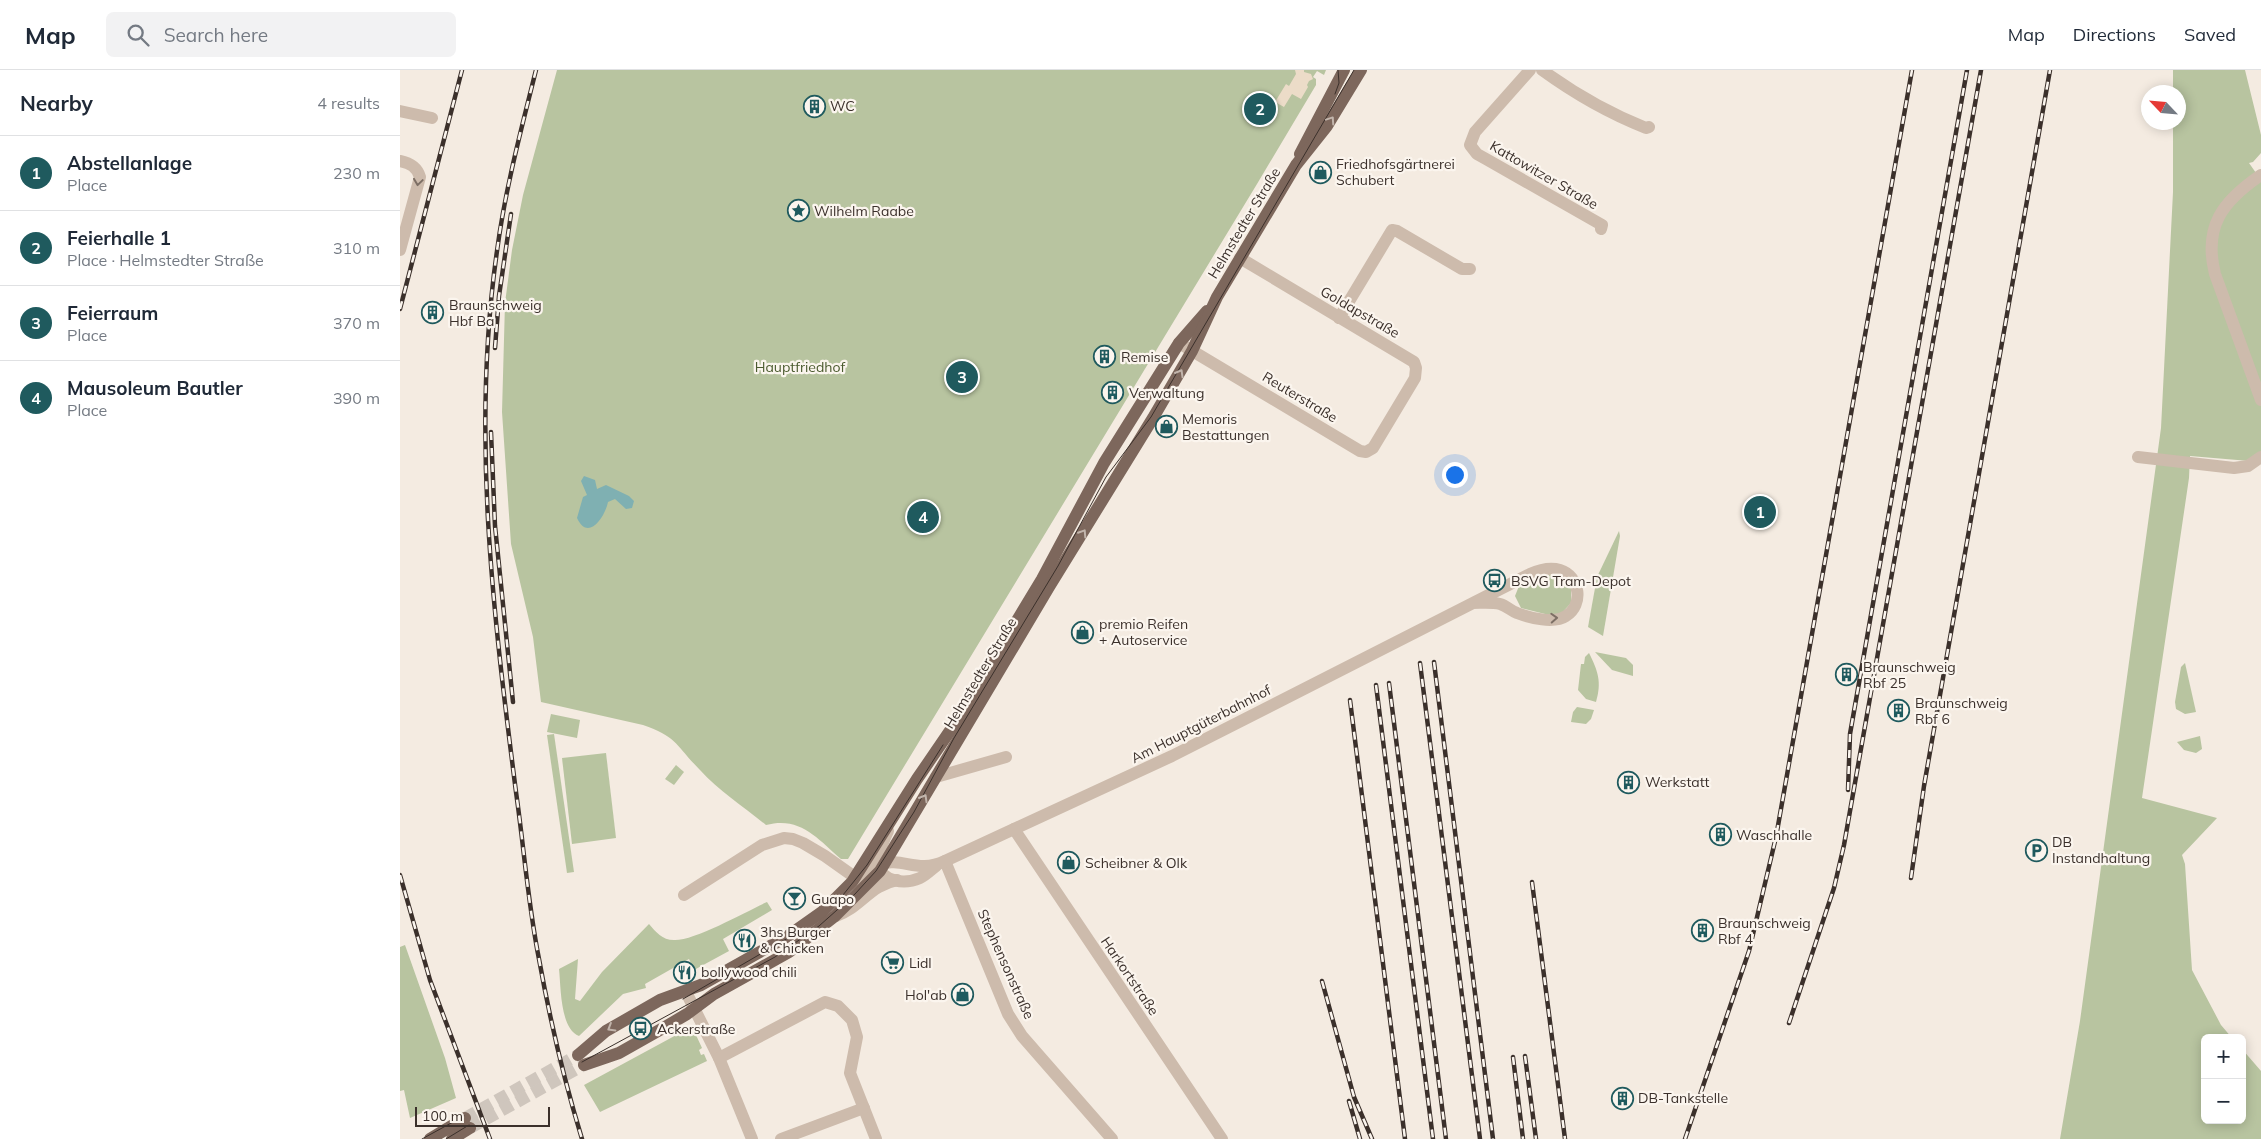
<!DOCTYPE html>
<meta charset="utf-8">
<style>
body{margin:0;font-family:Mulish,sans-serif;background:#f2f2f3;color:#1f2937}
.controls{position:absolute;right:15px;bottom:15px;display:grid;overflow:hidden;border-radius:8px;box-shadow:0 2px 12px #0003}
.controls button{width:45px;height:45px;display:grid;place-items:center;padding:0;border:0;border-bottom:1px solid #e0e1e3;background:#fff;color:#1f2937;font:25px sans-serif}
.compass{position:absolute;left:1741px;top:15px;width:45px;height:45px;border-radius:50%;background:#fff;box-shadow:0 2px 12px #0003;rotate:296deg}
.scale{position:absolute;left:15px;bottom:12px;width:135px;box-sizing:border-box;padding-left:5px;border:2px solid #3b302b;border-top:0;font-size:14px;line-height:18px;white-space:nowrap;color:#3b302b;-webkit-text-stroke:4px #fbf5ee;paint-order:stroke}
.you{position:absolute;left:1054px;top:404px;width:18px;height:18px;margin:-12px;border:4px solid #fff;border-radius:50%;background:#1a73e8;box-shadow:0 0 0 8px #1a73e833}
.badge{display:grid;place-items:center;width:32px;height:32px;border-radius:50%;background:#1f5a5e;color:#fff;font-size:16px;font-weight:700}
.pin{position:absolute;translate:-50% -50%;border:2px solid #fff;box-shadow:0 1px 5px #0006}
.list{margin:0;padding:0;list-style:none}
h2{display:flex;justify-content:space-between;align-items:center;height:65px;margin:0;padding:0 20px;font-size:21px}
h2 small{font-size:16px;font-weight:400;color:#747a83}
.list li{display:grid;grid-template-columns:32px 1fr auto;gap:15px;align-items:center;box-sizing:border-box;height:75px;padding:0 20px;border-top:1px solid #e0e1e3}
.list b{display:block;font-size:19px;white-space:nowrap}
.list p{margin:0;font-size:16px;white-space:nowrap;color:#747a83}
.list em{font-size:16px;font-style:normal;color:#747a83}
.icon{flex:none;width:28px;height:28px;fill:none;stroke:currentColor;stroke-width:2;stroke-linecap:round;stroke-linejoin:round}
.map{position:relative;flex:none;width:1861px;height:1069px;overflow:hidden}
header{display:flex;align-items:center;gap:30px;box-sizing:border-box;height:70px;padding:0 25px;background:#fff;border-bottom:1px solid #e0e1e3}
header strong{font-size:24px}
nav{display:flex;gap:28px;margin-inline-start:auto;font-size:18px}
.search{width:350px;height:45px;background:#f2f2f3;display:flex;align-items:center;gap:12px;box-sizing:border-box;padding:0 18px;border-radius:8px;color:#747a83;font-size:19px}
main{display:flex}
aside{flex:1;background:#fff}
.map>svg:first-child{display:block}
.green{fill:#b8c4a0}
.plaza{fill:#ecdcc8}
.water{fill:#7fb0b2}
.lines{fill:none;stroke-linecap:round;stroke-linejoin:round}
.major-tunnel{stroke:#cfc6bd;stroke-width:12;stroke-dasharray:12 6;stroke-linecap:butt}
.minor{stroke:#cdbbac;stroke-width:12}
.major{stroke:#7d675c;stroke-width:12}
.tram{stroke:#3b302b;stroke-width:1}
.rail-casing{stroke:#3b302b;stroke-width:4.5}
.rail{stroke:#fbf5ee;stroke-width:2.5;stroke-dasharray:8;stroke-linecap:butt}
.oneway{stroke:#c2b5ac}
.oneway2{stroke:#7d6f65}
.labels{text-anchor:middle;stroke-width:4.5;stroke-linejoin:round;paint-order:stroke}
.poi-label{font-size:14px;fill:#3b302b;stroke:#fbf5ee;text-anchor:start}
.street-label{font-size:14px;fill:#3b302b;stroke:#fbf5ee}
.park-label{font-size:14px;fill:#4a5a2e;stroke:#fbf5ee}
</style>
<header>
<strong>Map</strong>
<div class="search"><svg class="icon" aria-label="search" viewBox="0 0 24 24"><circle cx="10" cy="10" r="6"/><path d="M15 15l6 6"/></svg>Search here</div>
<nav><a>Map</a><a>Directions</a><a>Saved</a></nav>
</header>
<main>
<aside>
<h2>Nearby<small>4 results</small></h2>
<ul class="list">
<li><span class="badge">1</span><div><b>Abstellanlage</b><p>Place</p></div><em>230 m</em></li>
<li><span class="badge">2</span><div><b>Feierhalle 1</b><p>Place · Helmstedter Straße</p></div><em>310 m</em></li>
<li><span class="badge">3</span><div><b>Feierraum</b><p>Place</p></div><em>370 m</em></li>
<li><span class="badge">4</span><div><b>Mausoleum Bautler</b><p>Place</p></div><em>390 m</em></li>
</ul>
</aside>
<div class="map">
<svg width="1861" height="1069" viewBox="0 0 1861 1069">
<rect width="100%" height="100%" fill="#f4ebe1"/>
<g class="green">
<path d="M 157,0 L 926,0 L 924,5 L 917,1 L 913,7 L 916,9 L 916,15 L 857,114 L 448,789 L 441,789 C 417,768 400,746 366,755 C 344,737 319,721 300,700 C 276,676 278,667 243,655 L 141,632 L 133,567 L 111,474 L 102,342 L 105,233 L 112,180 L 123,125 Z"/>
<path d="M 1773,0 L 1845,0 L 1861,65 L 1861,83 L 1853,92 L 1849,93 L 1861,110 L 1861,392 L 1790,386 L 1789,408 L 1742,728 L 1817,748 L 1782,785 L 1785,794 L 1792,900 L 1821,955 L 1832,968 L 1805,968 L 1805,1050 L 1842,1050 L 1842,979 L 1861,1001 L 1861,1069 L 1660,1069 L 1680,951 L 1761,358 L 1773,122 L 1773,53 L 1778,52 L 1778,22 L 1773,22 Z"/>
<path d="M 1219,461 L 1220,466 L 1203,566 L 1188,557 L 1197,507 Z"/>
<path d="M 1147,504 L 1159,505 L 1171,515 L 1171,533 L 1161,544 L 1145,544 L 1121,538 L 1115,526 L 1119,516 Z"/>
<path d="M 1195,582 L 1226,588 L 1233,595 L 1233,606 L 1212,600 Z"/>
<path d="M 1189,583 C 1198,601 1202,612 1196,632 L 1186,629 L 1178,620 L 1181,594 L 1184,594 L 1185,587 Z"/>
<path d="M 1785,593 L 1796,642 L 1785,644 L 1776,639 L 1775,632 L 1781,597 Z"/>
<path d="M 1177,637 L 1194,640 L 1191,649 L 1186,654 L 1171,652 L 1173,642 Z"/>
<path d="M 151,644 L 180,650 L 177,668 L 147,662 Z"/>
<path d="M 154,664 L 174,802 L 167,803 L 147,665 Z"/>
<path d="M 1800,666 L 1802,679 L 1796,683 L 1784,680 L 1777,672 Z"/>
<path d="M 206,683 L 216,768 L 172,774 L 162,688 Z"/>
<path d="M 276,695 L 284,702 L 274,715 L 265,709 Z"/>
<path d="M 367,832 L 372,840 L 323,869 L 329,881 L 294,900 L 289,889 L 245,914 L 246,918 L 223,924 L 179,966 C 160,959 161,917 159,899 L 178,889 L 175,929 L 180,931 L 202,902 L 249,854 C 256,862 262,870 274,870 C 294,871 347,841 367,832 Z"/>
<path d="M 5,875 L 45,988 L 56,1028 L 10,1048 L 4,1020 L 0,1021 L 0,877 Z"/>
<path d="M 289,960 L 296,965 L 302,978 L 299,980 L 301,985 L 304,984 L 307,991 L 200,1042 L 184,1015 L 280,963 L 282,965 L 286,963 L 285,961 Z"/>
</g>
<path class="plaza" d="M 895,0 L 904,0 L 904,2 L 911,4 L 913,9 L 909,11 L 907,15 L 908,17 L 901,29 L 892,24 L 884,37 L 875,32 L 886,14 L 889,16 L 896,4 Z"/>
<path class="water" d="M 184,406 L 195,410 L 197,419 L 206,415 L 229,426 L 234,431 L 232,438 L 226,439 L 215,429 L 208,432 C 205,447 188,472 177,448 L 183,427 L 187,425 L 181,411 Z"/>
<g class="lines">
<g class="major-tunnel">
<path d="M 65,1048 L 178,985"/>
<path d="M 70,1058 L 184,995"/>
</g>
<g class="minor">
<path d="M 1130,0 L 1075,62 L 1070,75 L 1077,84 L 1086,89 L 1202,155 L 1201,159"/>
<path d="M 1142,0 C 1175,24 1208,43 1246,58 L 1249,57"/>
<path d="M 0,41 L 32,48"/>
<path d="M 0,91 C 10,93 17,97 20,107 L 0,180"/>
<path d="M 1861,105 C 1823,131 1803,156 1815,204 L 1861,330"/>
<path d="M 939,248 L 992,160 L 997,161 L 1062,199 L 1070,199"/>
<path d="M 779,273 L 960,381 L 966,382 L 973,378 L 1015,308 L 1016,298 L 1014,292 L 840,188"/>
<path d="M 1738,387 L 1834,398 L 1848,396 L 1861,387"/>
<path d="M 536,707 L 606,687"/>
<path d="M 614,759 L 822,1069"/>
<path d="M 488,761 C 484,770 477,784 478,794 C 481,813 506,814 520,808 C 526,805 531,800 536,796"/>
<path d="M 545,791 L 608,944 L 622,966 L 712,1069"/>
<path d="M 456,808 C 463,802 470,796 479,794 C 504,787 517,804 545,791 L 772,686 L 1130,504 C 1139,500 1150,497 1160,500 C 1180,506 1184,535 1166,546 C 1154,554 1130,548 1117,543 C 1111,541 1107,536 1100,534 C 1092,532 1082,533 1073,533"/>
<path d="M 284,825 L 362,775 L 384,768 L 393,769 L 403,773 L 425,786 L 456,808 L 458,812 L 457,815"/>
<path d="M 436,846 C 460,838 470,815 497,810"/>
<path d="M 286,922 L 319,988 L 352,1069"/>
<path d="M 319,988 L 425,932 L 438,936 L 452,950 L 457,967 L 450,1003 L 476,1069"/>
<path d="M 381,1069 L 464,1038"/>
</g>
<g class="major">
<path d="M 900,84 L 944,0"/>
<path d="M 178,985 L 206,961 L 260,930 L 301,915 L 388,866 L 422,842 L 452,812 L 517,709 L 554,655 L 642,509 L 704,393 L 779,273 L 807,241"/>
<path d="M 184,995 L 219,983 L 265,957 L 287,944 L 314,924 L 389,882 L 435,846 L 480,801 L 649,517 L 753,348 L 792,281 L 817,227 L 896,95 L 927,56 L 961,0"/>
<path d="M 30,1069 L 65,1048"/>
<path d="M 52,1069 L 70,1058"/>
</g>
<g class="tram">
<path d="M 935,24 L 939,13 L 938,0"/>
<path d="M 439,830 L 467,795 L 543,675"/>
<path d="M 283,929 L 400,861"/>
<path d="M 182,992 L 375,887 L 419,856 L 455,824 L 476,801 L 514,742 L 554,668 L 658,496 L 706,407 L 751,347 L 954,0"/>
<path d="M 22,1069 L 64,1046"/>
<path d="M 46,1069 L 69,1055"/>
</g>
<defs>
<g id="rail">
<path d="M 136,0 C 121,60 105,120 97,181 C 71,362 93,542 116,722 C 124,778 128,834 139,889 C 150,950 164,1010 182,1069"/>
<path d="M 0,239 L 62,0"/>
<path d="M 95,278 L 99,226 L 111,144"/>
<path d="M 91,362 L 95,456 L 113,632"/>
<path d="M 1034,592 L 1093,1069"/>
<path d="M 1020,593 L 1080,1069"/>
<path d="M 989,613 L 1046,1069"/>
<path d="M 976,615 L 1033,1069"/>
<path d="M 950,630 L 1005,1069"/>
<path d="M 1448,720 L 1450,664 L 1567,0"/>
<path d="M 0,805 L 30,910 L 90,1069"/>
<path d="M 1511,808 L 1524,716 L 1650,0"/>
<path d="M 1132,812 L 1165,1069"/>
<path d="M 922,911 L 954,1027 L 972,1069"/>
<path d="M 1389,953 L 1434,818 L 1444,775 L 1581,0"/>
<path d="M 1125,986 L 1136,1069"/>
<path d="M 1113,987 L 1123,1069"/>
<path d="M 949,1031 L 960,1069"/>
<path d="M 1285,1069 L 1349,881 L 1376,767 L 1512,0"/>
</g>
</defs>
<use href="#rail" class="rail-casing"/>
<use href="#rail" class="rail"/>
</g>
<defs><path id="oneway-chevron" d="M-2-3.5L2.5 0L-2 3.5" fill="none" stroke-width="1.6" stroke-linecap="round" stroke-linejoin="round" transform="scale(1.25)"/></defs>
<g class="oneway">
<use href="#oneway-chevron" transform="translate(931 50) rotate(-56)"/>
<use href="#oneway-chevron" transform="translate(780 303) rotate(-60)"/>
<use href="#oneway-chevron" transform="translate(683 463) rotate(-57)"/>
<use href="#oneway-chevron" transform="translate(524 728) rotate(-60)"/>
<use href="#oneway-chevron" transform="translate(211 958) rotate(149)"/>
</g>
<g class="oneway2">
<use href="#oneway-chevron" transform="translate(18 112) rotate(98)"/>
<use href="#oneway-chevron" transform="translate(1154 548) rotate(-3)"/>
</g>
<defs>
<symbol id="building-ring" viewBox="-11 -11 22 22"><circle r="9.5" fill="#fbf5ee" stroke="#1f5a5e" stroke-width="1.5"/><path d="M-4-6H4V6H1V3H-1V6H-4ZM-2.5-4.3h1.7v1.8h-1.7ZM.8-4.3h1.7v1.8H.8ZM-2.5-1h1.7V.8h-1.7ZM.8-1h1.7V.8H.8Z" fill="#1f5a5e"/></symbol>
<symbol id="shop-ring" viewBox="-11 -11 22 22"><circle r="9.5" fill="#fbf5ee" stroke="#1f5a5e" stroke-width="1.5"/><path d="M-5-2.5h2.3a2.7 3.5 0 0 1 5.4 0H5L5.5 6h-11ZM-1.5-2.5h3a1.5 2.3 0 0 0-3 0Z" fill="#1f5a5e"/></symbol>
<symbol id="sight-ring" viewBox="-11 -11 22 22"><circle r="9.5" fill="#fbf5ee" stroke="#1f5a5e" stroke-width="1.5"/><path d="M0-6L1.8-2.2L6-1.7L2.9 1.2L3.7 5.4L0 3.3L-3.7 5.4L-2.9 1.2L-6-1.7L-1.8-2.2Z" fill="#1f5a5e"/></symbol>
<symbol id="bus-ring" viewBox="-11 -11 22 22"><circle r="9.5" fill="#fbf5ee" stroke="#1f5a5e" stroke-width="1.5"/><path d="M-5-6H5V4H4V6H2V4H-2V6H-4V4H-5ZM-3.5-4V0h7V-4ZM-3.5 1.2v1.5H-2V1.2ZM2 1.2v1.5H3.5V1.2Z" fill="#1f5a5e"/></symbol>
<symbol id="parking-ring" viewBox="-11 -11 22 22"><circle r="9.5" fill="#fbf5ee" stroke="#1f5a5e" stroke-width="1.5"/><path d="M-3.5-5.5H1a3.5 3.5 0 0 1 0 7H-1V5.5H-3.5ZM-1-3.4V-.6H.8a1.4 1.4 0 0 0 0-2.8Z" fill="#1f5a5e"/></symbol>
<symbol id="bar-ring" viewBox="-11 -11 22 22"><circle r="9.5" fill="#fbf5ee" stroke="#1f5a5e" stroke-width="1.5"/><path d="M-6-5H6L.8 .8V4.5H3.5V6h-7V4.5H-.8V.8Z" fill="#1f5a5e"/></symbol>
<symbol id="restaurant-ring" viewBox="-11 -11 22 22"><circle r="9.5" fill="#fbf5ee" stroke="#1f5a5e" stroke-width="1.5"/><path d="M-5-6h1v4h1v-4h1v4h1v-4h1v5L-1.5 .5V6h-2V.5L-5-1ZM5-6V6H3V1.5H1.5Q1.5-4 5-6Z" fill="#1f5a5e"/></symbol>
<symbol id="supermarket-ring" viewBox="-11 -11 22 22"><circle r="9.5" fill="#fbf5ee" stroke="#1f5a5e" stroke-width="1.5"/><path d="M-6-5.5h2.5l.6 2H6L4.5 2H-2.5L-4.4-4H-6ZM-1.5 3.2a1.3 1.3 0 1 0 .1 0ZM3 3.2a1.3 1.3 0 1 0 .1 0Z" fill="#1f5a5e"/></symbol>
</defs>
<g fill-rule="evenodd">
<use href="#building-ring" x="402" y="24" width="25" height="25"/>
<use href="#shop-ring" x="908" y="90" width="25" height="25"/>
<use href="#sight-ring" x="386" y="128" width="25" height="25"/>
<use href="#building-ring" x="20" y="230" width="25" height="25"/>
<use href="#building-ring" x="692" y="274" width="25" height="25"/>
<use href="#building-ring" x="700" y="310" width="25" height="25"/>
<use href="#shop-ring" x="754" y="344" width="25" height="25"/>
<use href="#bus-ring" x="1082" y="498" width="25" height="25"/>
<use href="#shop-ring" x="670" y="550" width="25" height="25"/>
<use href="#building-ring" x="1434" y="592" width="25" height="25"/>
<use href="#building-ring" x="1486" y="628" width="25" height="25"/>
<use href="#building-ring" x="1216" y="700" width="25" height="25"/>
<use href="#building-ring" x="1308" y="752" width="25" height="25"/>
<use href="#parking-ring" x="1624" y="768" width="25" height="25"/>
<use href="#shop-ring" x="656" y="780" width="25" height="25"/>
<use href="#bar-ring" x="382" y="816" width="25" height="25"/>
<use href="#building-ring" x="1290" y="848" width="25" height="25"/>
<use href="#restaurant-ring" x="332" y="858" width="25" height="25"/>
<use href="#supermarket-ring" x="480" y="880" width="25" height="25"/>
<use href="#restaurant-ring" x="272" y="890" width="25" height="25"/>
<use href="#shop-ring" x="550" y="912" width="25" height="25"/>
<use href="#bus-ring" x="228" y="946" width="25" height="25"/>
<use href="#building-ring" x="1210" y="1016" width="25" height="25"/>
</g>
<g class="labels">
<g class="poi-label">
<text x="430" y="41">WC</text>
<text x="936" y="99">Friedhofsgärtnerei<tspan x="936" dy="16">Schubert</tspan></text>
<text x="414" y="146">Wilhelm Raabe</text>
<text x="49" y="240">Braunschweig<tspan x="49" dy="16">Hbf Ba</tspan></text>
<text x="721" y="292">Remise</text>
<text x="729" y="328">Verwaltung</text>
<text x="782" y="354">Memoris<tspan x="782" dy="16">Bestattungen</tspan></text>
<text x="1111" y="516">BSVG Tram-Depot</text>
<text x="699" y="559">premio Reifen<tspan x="699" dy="16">+ Autoservice</tspan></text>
<text x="1463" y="602">Braunschweig<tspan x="1463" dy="16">Rbf 25</tspan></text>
<text x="1515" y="638">Braunschweig<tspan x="1515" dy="16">Rbf 6</tspan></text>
<text x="1245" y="717">Werkstatt</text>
<text x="1336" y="770">Waschhalle</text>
<text x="1652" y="777">DB<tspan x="1652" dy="16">Instandhaltung</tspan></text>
<text x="685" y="798">Scheibner &amp; Olk</text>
<text x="411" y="834">Guapo</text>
<text x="1318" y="858">Braunschweig<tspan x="1318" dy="16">Rbf 4</tspan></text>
<text x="360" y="867">3hs Burger<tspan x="360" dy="16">&amp; Chicken</tspan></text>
<text x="509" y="898">Lidl</text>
<text x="301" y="907">bollywood chili</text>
<text x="547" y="930" text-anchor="end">Hol'ab</text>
<text x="257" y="964">Ackerstraße</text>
<text x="1238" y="1033">DB-Tankstelle</text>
</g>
<g class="street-label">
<text transform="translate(1144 105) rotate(30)" y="5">Kattowitzer Straße</text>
<text transform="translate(844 153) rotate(-59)" y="5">Helmstedter Straße</text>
<text transform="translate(960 242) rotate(30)" y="5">Goldapstraße</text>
<text transform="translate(900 327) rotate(31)" y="5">Reuterstraße</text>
<text transform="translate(580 603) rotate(-59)" y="5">Helmstedter Straße</text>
<text transform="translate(801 654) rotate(-27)" y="5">Am Hauptgüterbahnhof</text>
<text transform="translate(606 894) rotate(66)" y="5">Stephensonstraße</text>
<text transform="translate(730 906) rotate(56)" y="5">Harkortstraße</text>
</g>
<g class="park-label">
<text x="400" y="302">Hauptfriedhof</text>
</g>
</g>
</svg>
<div class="controls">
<button>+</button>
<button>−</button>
</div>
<svg class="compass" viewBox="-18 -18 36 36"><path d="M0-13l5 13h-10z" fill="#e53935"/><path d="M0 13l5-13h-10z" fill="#747a83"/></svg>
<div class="scale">100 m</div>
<div class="you"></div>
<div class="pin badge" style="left:1360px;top:442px">1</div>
<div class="pin badge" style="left:860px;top:39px">2</div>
<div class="pin badge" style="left:562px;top:307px">3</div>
<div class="pin badge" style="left:523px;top:447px">4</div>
</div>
</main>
